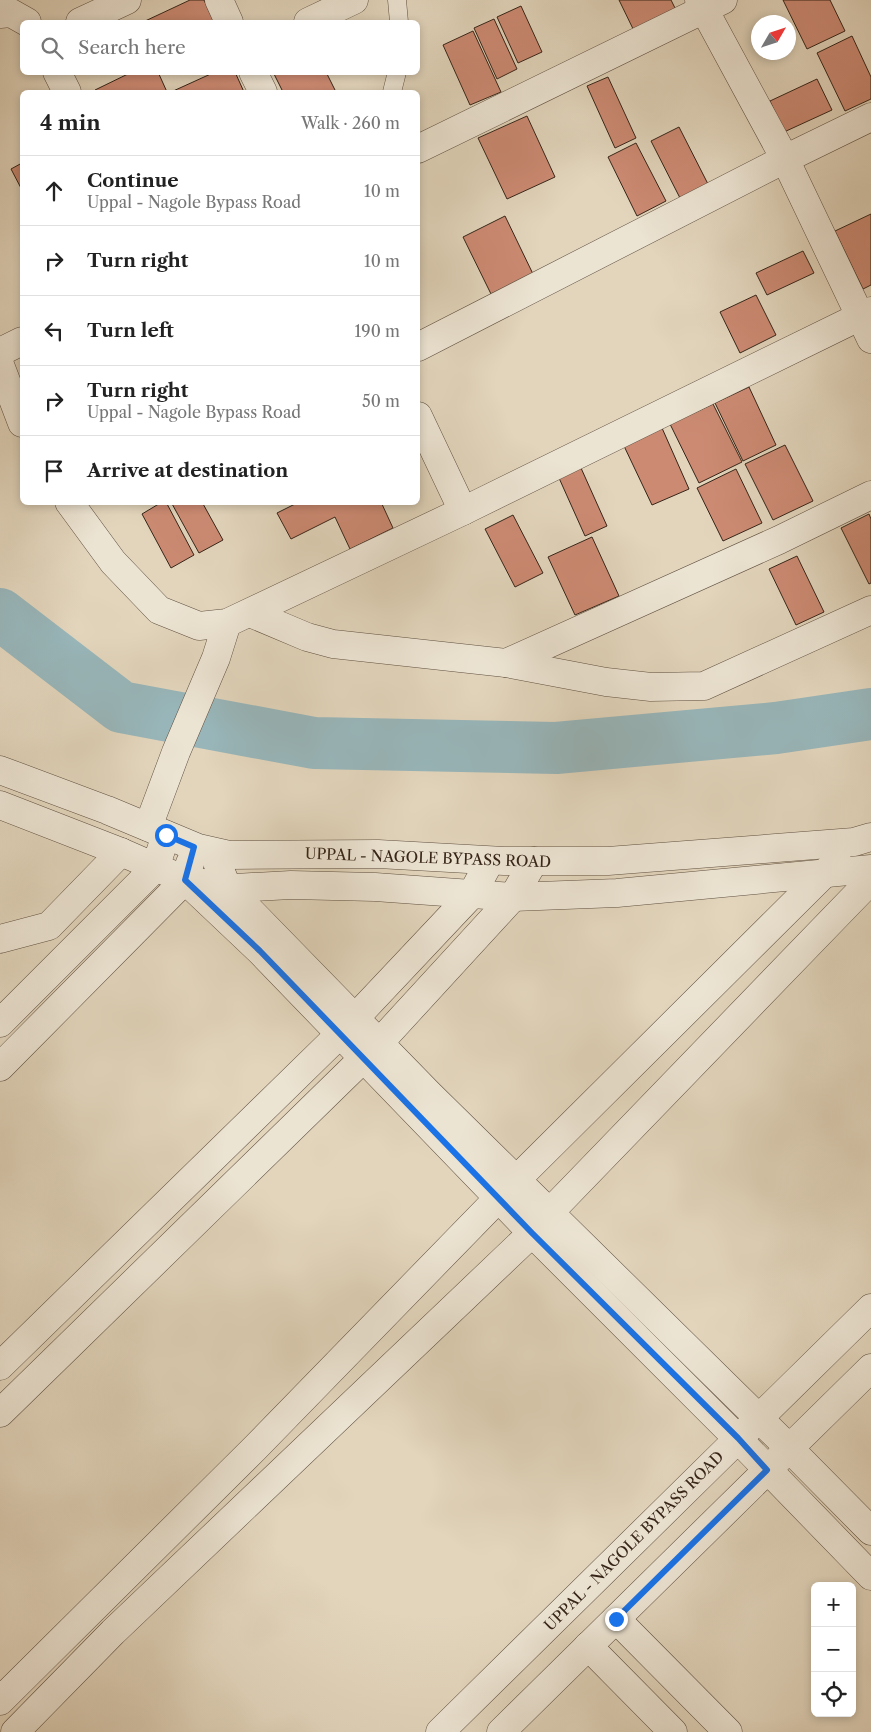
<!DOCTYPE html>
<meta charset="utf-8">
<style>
body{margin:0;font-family:"Libre Caslon Text",serif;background:#f6f6f6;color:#222}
.controls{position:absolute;right:15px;bottom:15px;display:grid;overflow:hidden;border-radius:8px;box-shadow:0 2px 8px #0003}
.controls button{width:45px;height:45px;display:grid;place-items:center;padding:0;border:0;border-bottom:1px solid #e0e0e0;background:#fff;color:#222;font:25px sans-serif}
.compass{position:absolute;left:751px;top:15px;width:45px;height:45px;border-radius:50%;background:#fff;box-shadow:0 2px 8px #0003;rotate:51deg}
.stop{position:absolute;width:15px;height:15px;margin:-11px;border:4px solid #1a73e8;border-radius:50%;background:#fff}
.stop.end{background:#1a73e8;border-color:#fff;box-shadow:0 1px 5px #0008}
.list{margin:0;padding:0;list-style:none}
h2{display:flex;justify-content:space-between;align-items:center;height:65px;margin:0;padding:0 20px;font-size:21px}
h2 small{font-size:16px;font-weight:400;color:#767676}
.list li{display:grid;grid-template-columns:32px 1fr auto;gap:15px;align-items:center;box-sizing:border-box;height:70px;padding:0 20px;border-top:1px solid #e0e0e0}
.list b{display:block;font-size:19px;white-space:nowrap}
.list p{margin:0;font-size:16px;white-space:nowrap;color:#767676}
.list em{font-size:16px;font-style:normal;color:#767676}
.icon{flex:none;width:28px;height:28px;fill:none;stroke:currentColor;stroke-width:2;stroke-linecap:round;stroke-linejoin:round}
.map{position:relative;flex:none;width:871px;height:1732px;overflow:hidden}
.search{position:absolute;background:#fff;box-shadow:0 2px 8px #0003;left:20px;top:20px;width:400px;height:55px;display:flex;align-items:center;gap:12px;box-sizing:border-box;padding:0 18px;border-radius:8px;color:#767676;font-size:19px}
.panel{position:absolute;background:#fff;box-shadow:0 2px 8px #0003;left:20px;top:90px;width:400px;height:415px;border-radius:8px}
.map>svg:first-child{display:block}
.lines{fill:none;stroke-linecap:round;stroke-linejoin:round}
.river{stroke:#98b6ba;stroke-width:52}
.building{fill:#cc8a73;stroke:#352418}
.service-casing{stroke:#605041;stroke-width:19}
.minor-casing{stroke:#605041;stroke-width:29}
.tertiary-casing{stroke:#605041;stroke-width:29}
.service{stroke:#ece4d3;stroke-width:18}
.minor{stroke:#ece4d3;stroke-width:28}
.tertiary{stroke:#ece4d3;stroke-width:28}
.route{stroke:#1a73e8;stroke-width:6}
.labels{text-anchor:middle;stroke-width:4;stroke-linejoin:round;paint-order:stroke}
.street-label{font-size:15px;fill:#352418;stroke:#ece4d3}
</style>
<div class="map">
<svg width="871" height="1732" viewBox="0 0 871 1732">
<rect width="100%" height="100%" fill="#e2d5bc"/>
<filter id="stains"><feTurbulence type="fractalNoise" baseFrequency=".004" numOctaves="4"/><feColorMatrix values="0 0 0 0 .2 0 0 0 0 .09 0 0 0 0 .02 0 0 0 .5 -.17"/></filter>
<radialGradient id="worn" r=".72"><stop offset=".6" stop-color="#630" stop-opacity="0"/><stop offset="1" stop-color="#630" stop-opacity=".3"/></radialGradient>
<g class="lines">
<path class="river" d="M 0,614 L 121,707 L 314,743 L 556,748 L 776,728 L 871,714"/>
</g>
<g class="building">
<path d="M 190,0 L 204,0 L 214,22 L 143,22 Z"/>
<path d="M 619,0 L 671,0 L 678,14 L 636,35 Z"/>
<path d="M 783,0 L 830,0 L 845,31 L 807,49 Z"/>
<path d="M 521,6 L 542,52 L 518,63 L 497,17 Z"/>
<path d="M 494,19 L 517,69 L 497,79 L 474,28 Z"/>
<path d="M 473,31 L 501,92 L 470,105 L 443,45 Z"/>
<path d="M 852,36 L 871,77 L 871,99 L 845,111 L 817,53 Z"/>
<path d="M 132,72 L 158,72 L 167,92 L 96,92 L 95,90 Z"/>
<path d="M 215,72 L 235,72 L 244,92 L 171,92 Z"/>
<path d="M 273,72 L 326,72 L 336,92 L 283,92 Z"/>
<path d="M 608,77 L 636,138 L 615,148 L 587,86 Z"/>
<path d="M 817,79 L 832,110 L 784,132 L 770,101 Z"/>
<path d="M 527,116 L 555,177 L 507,199 L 478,138 Z"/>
<path d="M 679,127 L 709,186 L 681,200 L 651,141 Z"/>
<path d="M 636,143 L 666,201 L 637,216 L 608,157 Z"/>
<path d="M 22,163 L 22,190 L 11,169 Z"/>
<path d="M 871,214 L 871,285 L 863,289 L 835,231 Z"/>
<path d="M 505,216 L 533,274 L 491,294 L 463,237 Z"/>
<path d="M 803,251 L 814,273 L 767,295 L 756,273 Z"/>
<path d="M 756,295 L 776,335 L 740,353 L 720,312 Z"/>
<path d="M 749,387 L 776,445 L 743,461 L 715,403 Z"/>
<path d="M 713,404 L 742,462 L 699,483 L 670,424 Z"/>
<path d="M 662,428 L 689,489 L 652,505 L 624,446 Z"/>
<path d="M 785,445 L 813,501 L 773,520 L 745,464 Z"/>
<path d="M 581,468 L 607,526 L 585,536 L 559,478 Z"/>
<path d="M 736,469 L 762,523 L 723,541 L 697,488 Z"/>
<path d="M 162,502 L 166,502 L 194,555 L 171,568 L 142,514 Z"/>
<path d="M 171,502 L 202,502 L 223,540 L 199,553 Z"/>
<path d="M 299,502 L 381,502 L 393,528 L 350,549 L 335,517 L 291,539 L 277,513 Z"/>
<path d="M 869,514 L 871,519 L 871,583 L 869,584 L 841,528 Z"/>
<path d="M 513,515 L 543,573 L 515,587 L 485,529 Z"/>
<path d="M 592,537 L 619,596 L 575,615 L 548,557 Z"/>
<path d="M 797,556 L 824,612 L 796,625 L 769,569 Z"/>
</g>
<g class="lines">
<defs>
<g id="service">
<path d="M 397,0 L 399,22"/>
<path d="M 392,92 L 397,72"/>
</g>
<g id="minor">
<path d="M 219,0 L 229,22"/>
<path d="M 699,0 L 785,159 L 871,339"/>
<path d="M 0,14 L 11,13 L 27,22"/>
<path d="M 80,22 L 127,0"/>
<path d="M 308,22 L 354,0"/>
<path d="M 57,72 L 67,92"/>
<path d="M 253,72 L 263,92"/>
<path d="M 418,149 L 723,0"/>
<path d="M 418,347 L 785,159 L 871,117"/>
<path d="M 0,352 L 22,341"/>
<path d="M 0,365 L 22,423"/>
<path d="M 418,416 L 463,511"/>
<path d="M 69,502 L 113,562 L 159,610 L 199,626 L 227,623 L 463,511 L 871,311"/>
<path d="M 250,613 L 307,637 L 333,644 L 506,663 L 779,540 L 871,495"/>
<path d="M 506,663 L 606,682 L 651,687 L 704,686 L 871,610"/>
<path d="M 148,827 L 176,752 L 216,658 L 227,623"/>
<path d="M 213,852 L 227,887 L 429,1094 L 789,1448 L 871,1531"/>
<path d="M 185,880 L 260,951 L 532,1233 L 738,1439 L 871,1576"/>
<path d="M 0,939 L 49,926 L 121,852"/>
<path d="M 0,1023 L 155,868 L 166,835"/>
<path d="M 0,1067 L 185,880 L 190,863"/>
<path d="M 0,1366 L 340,1034 L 472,894 L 490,861"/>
<path d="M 0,1413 L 379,1043 L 513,897 L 534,861"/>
<path d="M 616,1619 L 728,1732"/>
<path d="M 588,1646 L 673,1732"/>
<path d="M 0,1701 L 255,1448 L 516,1180 L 837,861"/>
<path d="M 15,1732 L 113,1632 L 532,1233 L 549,1213 L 871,880"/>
</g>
<g id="tertiary">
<path d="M 0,770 L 107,810 L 198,848 L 229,855 L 378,854 L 504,861 L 608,861 L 854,842 L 871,837"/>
<path d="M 0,805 L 121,852 L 185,880 L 235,888 L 291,885 L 375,887 L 513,897 L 617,893 L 871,869"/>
<path d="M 440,1732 L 871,1308"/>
<path d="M 501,1732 L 871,1368"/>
</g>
</defs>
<use href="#service" class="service-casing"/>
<use href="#minor" class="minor-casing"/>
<use href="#tertiary" class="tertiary-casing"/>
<use href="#service" class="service"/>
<use href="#minor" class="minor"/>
<use href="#tertiary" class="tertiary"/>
</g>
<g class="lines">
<path class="route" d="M 166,835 L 194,847 L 185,880 L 260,951 L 532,1233 L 738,1438 L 767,1470 L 616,1619"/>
</g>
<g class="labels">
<g class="street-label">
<text transform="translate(428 858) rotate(2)" y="5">UPPAL - NAGOLE BYPASS ROAD</text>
<text transform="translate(634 1541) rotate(-45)" y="5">UPPAL - NAGOLE BYPASS ROAD</text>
</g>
</g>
<rect width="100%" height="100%" filter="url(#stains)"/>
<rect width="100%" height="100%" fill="url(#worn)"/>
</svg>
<div class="controls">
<button>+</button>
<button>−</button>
<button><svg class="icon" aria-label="locate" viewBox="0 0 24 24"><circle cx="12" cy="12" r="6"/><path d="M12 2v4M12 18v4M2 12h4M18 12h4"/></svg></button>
</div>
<svg class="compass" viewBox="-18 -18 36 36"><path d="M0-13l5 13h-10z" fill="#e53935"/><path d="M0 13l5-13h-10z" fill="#767676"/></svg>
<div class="stop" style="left:166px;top:835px"></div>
<div class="stop end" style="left:616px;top:1619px"></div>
<div class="search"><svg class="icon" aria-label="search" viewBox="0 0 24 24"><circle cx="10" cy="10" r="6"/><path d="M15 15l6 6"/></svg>Search here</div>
<section class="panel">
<h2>4 min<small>Walk · 260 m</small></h2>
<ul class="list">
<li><svg class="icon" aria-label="ahead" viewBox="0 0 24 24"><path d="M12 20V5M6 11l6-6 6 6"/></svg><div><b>Continue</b><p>Uppal - Nagole Bypass Road</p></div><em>10 m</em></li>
<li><svg class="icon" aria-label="right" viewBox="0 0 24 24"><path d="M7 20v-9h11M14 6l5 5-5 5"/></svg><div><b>Turn right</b></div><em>10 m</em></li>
<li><svg class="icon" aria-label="left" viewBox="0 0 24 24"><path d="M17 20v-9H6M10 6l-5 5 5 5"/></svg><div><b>Turn left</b></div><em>190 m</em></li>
<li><svg class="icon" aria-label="right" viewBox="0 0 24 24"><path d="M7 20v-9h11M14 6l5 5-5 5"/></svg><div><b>Turn right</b><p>Uppal - Nagole Bypass Road</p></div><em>50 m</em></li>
<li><svg class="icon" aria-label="arrive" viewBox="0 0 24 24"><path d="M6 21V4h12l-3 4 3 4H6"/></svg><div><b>Arrive at destination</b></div></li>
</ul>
</section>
</div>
